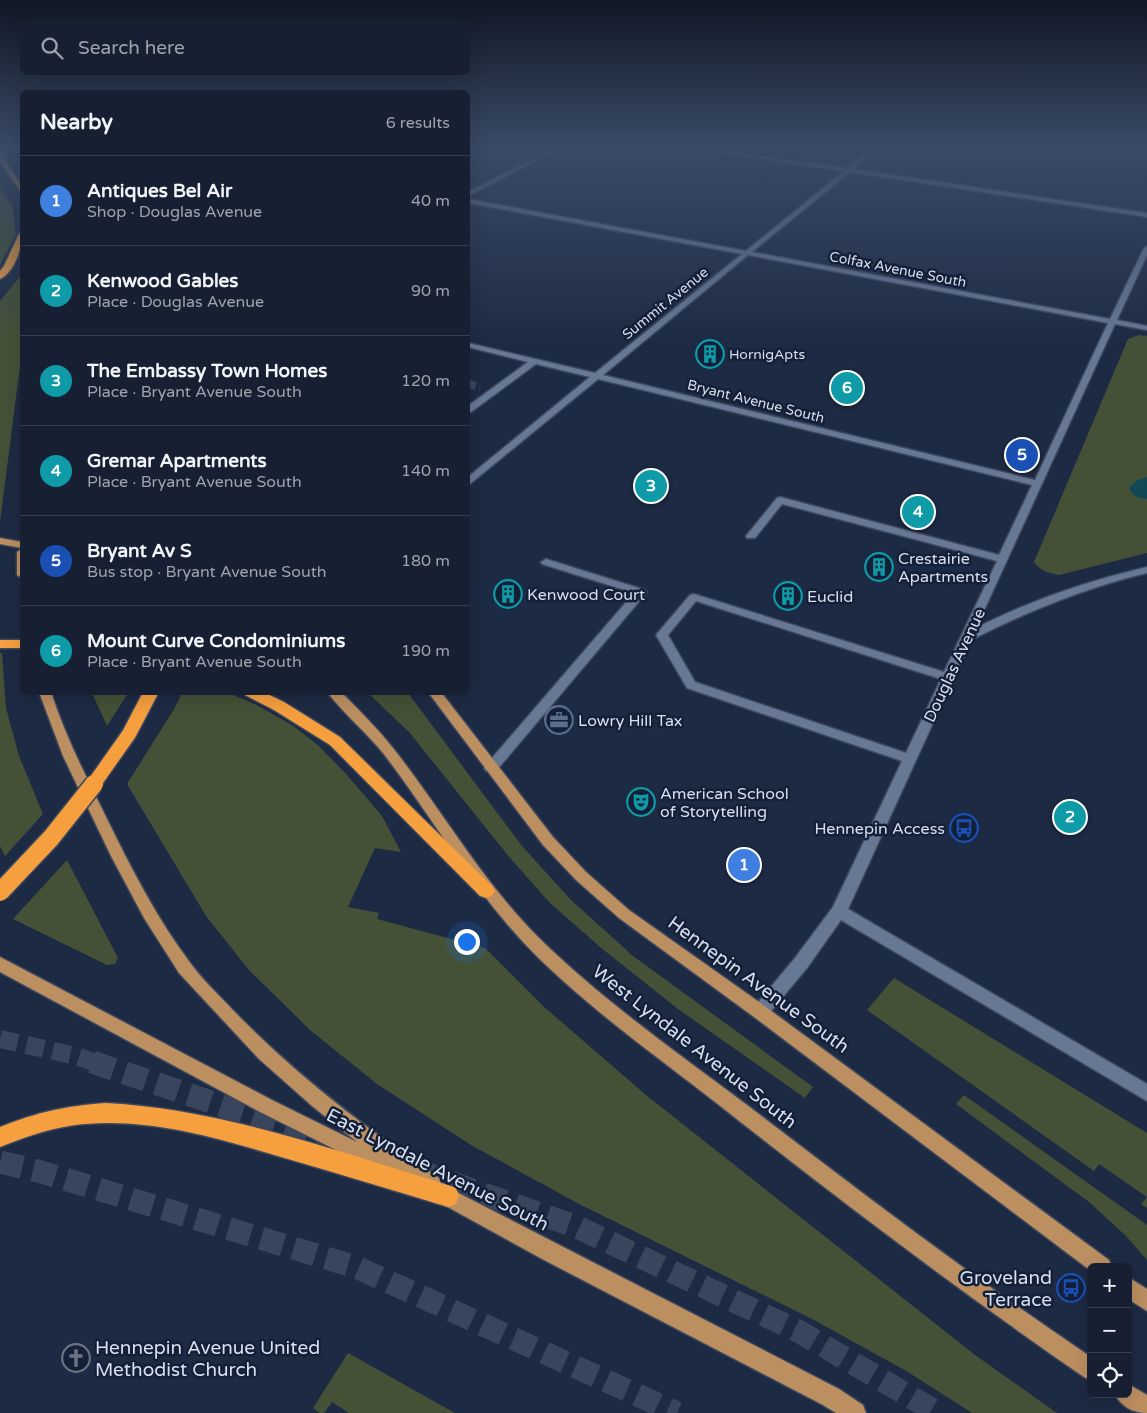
<!DOCTYPE html>
<meta charset="utf-8">
<style>
body{margin:0;font-family:"Varela Round",sans-serif;background:#1f283a;color:#f1f3f6}
.controls{position:absolute;right:15px;bottom:15px;display:grid;overflow:hidden;border-radius:8px;box-shadow:0 5px 20px #0002}
.controls button{width:45px;height:45px;display:grid;place-items:center;padding:0;border:0;border-bottom:1px solid #353e4d;background:#162032;color:#f1f3f6;font:25px sans-serif}
.you{position:absolute;left:466px;top:941px;width:18px;height:18px;margin:-12px;border:4px solid #fff;border-radius:50%;background:#1a73e8;box-shadow:0 0 0 8px #1a73e833}
.badge{display:grid;place-items:center;width:32px;height:32px;border-radius:50%;background:#1a73e8;color:#fff;font-size:16px;font-weight:700}
.pin{position:absolute;translate:-50% -50%;border:2px solid #fff;box-shadow:0 1px 5px #0006}
.list{margin:0;padding:0;list-style:none}
h2{display:flex;justify-content:space-between;align-items:center;height:65px;margin:0;padding:0 20px;font-size:21px}
h2 small{font-size:16px;font-weight:400;color:#9ea3ac}
.list li{display:grid;grid-template-columns:32px 1fr auto;gap:15px;align-items:center;box-sizing:border-box;height:90px;padding:0 20px;border-top:1px solid #353e4d}
.list b{display:block;font-size:19px;white-space:nowrap}
.list p{margin:0;font-size:16px;white-space:nowrap;color:#9ea3ac}
.list em{font-size:16px;font-style:normal;color:#9ea3ac}
.icon{flex:none;width:28px;height:28px;fill:none;stroke:currentColor;stroke-width:2;stroke-linecap:round;stroke-linejoin:round}
.map{position:relative;flex:none;width:1147px;height:1413px;overflow:hidden}
.search{position:absolute;background:#162032;box-shadow:0 5px 20px #0002;left:20px;top:20px;width:450px;height:55px;display:flex;align-items:center;gap:12px;box-sizing:border-box;padding:0 18px;border-radius:8px;color:#9ea3ac;font-size:19px}
.panel{position:absolute;background:#162032;box-shadow:0 5px 20px #0002;left:20px;top:90px;width:450px;height:605px;border-radius:8px}
.map>svg:first-child{display:block}
.green{fill:#445137}
.water{fill:#114855}
.lines{fill:none;stroke-linecap:round;stroke-linejoin:round}
.minor-tunnel{stroke:#39455d;stroke-width:8;stroke-dasharray:8 4;stroke-linecap:butt}
.highway-tunnel-far1{stroke:#39455d;stroke-width:18;stroke-dasharray:18 9;stroke-linecap:butt}
.highway-tunnel{stroke:#39455d;stroke-width:23;stroke-dasharray:23 11;stroke-linecap:butt}
.minor-casing{stroke:#3d475d;stroke-width:3}
.major-casing{stroke:#3d475d;stroke-width:3}
.highway-casing{stroke:#3d475d;stroke-width:3}
.minor{fill:#677895;fill-rule:evenodd}
.major{fill:#bc8f61;fill-rule:evenodd}
.highway{fill:#f59f3f;fill-rule:evenodd}
.highway-bridge-far1-casing{stroke:#3d475d;stroke-width:17;stroke-linecap:butt}
.highway-bridge-casing{stroke:#3d475d;stroke-width:21;stroke-linecap:butt}
.highway-bridge-far1{stroke:#f59f3f;stroke-width:14}
.highway-bridge{stroke:#f59f3f;stroke-width:18}
.labels{text-anchor:middle;stroke-width:5;stroke-linejoin:round;paint-order:stroke}
.far-street-label{font-size:14px;fill:#d6dff0;stroke:#142038}
.far-poi-label{font-size:14px;fill:#d6dff0;stroke:#142038;text-anchor:start}
.poi-label{font-size:16px;fill:#d6dff0;stroke:#142038;text-anchor:start}
.street-label{font-size:16px;fill:#d6dff0;stroke:#142038}
.near-street-label{font-size:19px;fill:#d6dff0;stroke:#142038}
.near-poi-label{font-size:19px;fill:#d6dff0;stroke:#142038;text-anchor:end}
</style>
<div class="map">
<svg width="1147" height="1413" viewBox="0 0 1147 1413">
<rect width="100%" height="100%" fill="#1d2a43"/>
<g class="green">
<path d="M 0,189 L 12,205 L 16,234 L 0,265 Z"/>
<path d="M 22,274 L 22,351 L 0,522 L 0,301 Z"/>
<path d="M 1139,335 L 1147,336 L 1147,553 L 1059,575 C 1049,573 1040,571 1034,562 L 1128,339 Z"/>
<path d="M 0,653 L 2,653 L 6,708 L 19,756 L 43,814 L 5,856 L 0,846 Z"/>
<path d="M 92,693 L 128,693 L 107,726 Z"/>
<path d="M 182,693 L 228,693 L 255,704 L 292,725 L 319,746 L 347,775 L 382,816 L 401,852 L 375,848 L 348,907 L 379,913 L 377,919 L 485,948 L 543,1006 L 646,1095 L 975,1355 L 1057,1413 L 972,1413 L 908,1372 L 814,1320 L 581,1205 L 471,1145 L 377,1084 L 310,1030 L 249,970 L 206,916 L 127,784 L 174,709 Z"/>
<path d="M 368,693 L 408,693 L 522,846 L 571,900 L 633,956 L 813,1087 L 805,1098 L 678,1009 L 600,947 L 550,903 L 510,858 L 409,732 Z"/>
<path d="M 67,860 L 118,958 L 115,964 L 107,965 L 13,919 Z"/>
<path d="M 894,978 L 1147,1133 L 1147,1208 L 1141,1204 L 1147,1197 L 1099,1164 L 1094,1171 L 867,1010 Z"/>
<path d="M 964,1095 L 1147,1225 L 1147,1260 L 1126,1236 L 1089,1202 L 956,1104 Z"/>
<path d="M 348,1353 L 455,1413 L 349,1413 L 332,1402 L 324,1413 L 320,1413 L 313,1408 Z"/>
</g>
<path class="water" d="M 1147,477 L 1147,499 C 1139,499 1132,496 1129,488 L 1136,481 Z"/>
<g class="lines">
<path class="minor-tunnel" d="M 468,384 L 480,387"/>
<path class="highway-tunnel-far1" d="M 0,1039 L 76,1056 L 96,1063"/>
<g class="highway-tunnel">
<path d="M 92,1062 L 321,1139"/>
<path d="M 0,1162 L 38,1171 L 356,1267 L 677,1413"/>
<path d="M 419,1171 L 577,1227 L 800,1332 L 938,1413"/>
</g>
<defs>
<g id="minor">
<path d="M 559,146 L 565,146 L 468,196 L 468,192 Z"/>
<path d="M 686,146 L 847,168 L 875,146 L 880,146 L 853,169 L 1147,213 L 1147,217 L 850,172 L 752,252 L 1110,319 L 1144,248 L 1147,246 L 1147,255 L 1117,320 L 1147,326 L 1147,330 L 1115,324 L 976,628 C 1031,600 1088,581 1147,567 L 1147,573 C 1085,588 1028,611 971,640 L 848,909 L 1147,1084 L 1147,1101 L 841,920 L 807,968 L 766,1017 L 760,1019 L 754,1017 L 752,1012 L 754,1007 L 795,958 L 833,907 L 902,761 L 687,688 L 656,635 L 690,595 L 694,594 L 944,672 L 997,561 L 782,504 L 755,538 L 747,538 L 746,536 L 777,498 L 780,497 L 999,555 L 1032,485 L 598,379 L 471,483 L 468,484 L 468,477 L 590,377 L 536,364 L 471,412 L 468,412 L 468,406 L 528,362 L 468,347 L 468,343 L 595,373 L 742,254 L 468,203 L 468,199 L 746,251 L 844,171 L 688,148 ZM 748,255 L 1108,323 L 1035,480 L 603,375 ZM 696,601 L 941,679 L 906,753 L 695,682 L 668,635 Z"/>
<path d="M 546,559 L 645,590 L 647,592 L 496,771 L 486,771 L 484,768 L 486,765 L 634,593 L 542,564 L 541,562 Z"/>
</g>
<g id="major">
<path d="M 7,146 L 12,146 L 3,157 L 22,186 L 22,192 L 20,191 L 0,161 L 0,154 Z"/>
<path d="M 0,538 L 22,542 L 22,548 L 0,544 Z"/>
<path d="M 22,549 L 22,578 L 17,575 L 17,552 Z"/>
<path d="M 39,692 L 51,692 C 65,736 86,776 106,817 C 131,868 157,919 191,964 C 202,979 216,992 229,1006 C 292,1072 364,1127 439,1178 L 441,1184 L 839,1389 L 863,1405 L 866,1413 L 836,1413 L 823,1405 L 544,1260 L 435,1200 L 433,1194 L 425,1192 L 408,1179 L 401,1182 L 394,1179 L 260,1112 L 0,972 L 0,957 L 272,1100 L 357,1142 L 312,1106 L 259,1059 L 179,973 L 144,918 L 111,856 L 63,756 Z"/>
<path d="M 327,692 L 341,692 C 359,710 377,728 393,748 C 442,810 481,880 538,937 C 601,999 676,1052 747,1105 C 860,1191 973,1278 1091,1357 L 1091,1380 L 1084,1377 C 959,1291 838,1199 719,1105 C 655,1055 581,1003 525,944 C 470,886 432,816 383,753 C 366,732 344,714 327,692 Z"/>
<path d="M 428,692 L 441,692 L 553,837 L 586,872 L 629,910 L 766,1007 L 1109,1260 L 1112,1267 L 1091,1267 L 1091,1271 L 754,1017 L 619,918 L 576,880 L 543,845 Z"/>
<path d="M 1128,1277 L 1147,1289 L 1147,1311 L 1128,1299 Z"/>
<path d="M 1128,1384 L 1147,1395 L 1147,1413 C 1134,1413 1121,1407 1115,1394 L 1128,1394 Z"/>
</g>
<g id="highway">
<path d="M 19,234 L 22,234 C 22,248 14,273 0,279 L 0,271 L 4,266 Z"/>
<rect x="0" y="640" width="22" height="8"/>
<path d="M 243,692 L 263,692 L 284,702 L 340,737 L 492,886 L 495,891 L 492,896 L 486,898 L 480,896 L 330,745 L 274,710 L 245,695 Z"/>
<path d="M 106,1103 C 222,1109 337,1151 448,1185 L 456,1188 L 459,1196 L 456,1204 L 448,1207 C 392,1190 337,1173 281,1157 C 214,1137 140,1115 69,1126 C 44,1130 23,1138 0,1147 L 0,1127 C 38,1112 65,1106 106,1103 Z"/>
</g>
</defs>
<use href="#minor" class="minor-casing"/>
<use href="#major" class="major-casing"/>
<use href="#highway" class="highway-casing"/>
<use href="#minor" class="minor"/>
<use href="#major" class="major"/>
<use href="#highway" class="highway"/>
<defs>
<path id="highway-bridge-far1" d="M 93,785 L 129,734 L 151,692"/>
<path id="highway-bridge" d="M 0,892 L 51,838 L 94,784"/>
</defs>
<use href="#highway-bridge-far1" class="highway-bridge-far1-casing"/>
<use href="#highway-bridge" class="highway-bridge-casing"/>
<use href="#highway-bridge-far1" class="highway-bridge-far1"/>
<use href="#highway-bridge" class="highway-bridge"/>
</g>
<linearGradient id="sky" x2="0" y2="1"><stop stop-color="#101725"/><stop offset="0.43" stop-color="#3a4a66"/><stop offset="1" stop-color="#3a4a66" stop-opacity="0"/></linearGradient>
<rect width="1147" height="343" fill="url(#sky)"/>
<defs>
<symbol id="building-ring" viewBox="-11 -11 22 22"><circle r="9.5" fill="#142038" stroke="#0f9aa8" stroke-width="1.5"/><path d="M-4-6H4V6H1V3H-1V6H-4ZM-2.5-4.3h1.7v1.8h-1.7ZM.8-4.3h1.7v1.8H.8ZM-2.5-1h1.7V.8h-1.7ZM.8-1h1.7V.8H.8Z" fill="#0f9aa8"/></symbol>
<symbol id="office-ring" viewBox="-11 -11 22 22"><circle r="9.5" fill="#142038" stroke="#5c6f8a" stroke-width="1.5"/><path d="M-6-3h4V-5.5h4V-3h4V5H-6ZM-1-4.5V-3h2v-1.5ZM-6 0V1H6V0Z" fill="#5c6f8a"/></symbol>
<symbol id="theatre-ring" viewBox="-11 -11 22 22"><circle r="9.5" fill="#142038" stroke="#0f9aa8" stroke-width="1.5"/><path d="M-5-5.5Q0-4 5-5.5V0Q5 5 0 6Q-5 5-5 0ZM-3.3-2.5H-1v1.5H-3.3ZM1-2.5H3.3v1.5H1ZM-2.8 1Q0 5.5 2.8 1Z" fill="#0f9aa8"/></symbol>
<symbol id="bus-ring" viewBox="-11 -11 22 22"><circle r="9.5" fill="#142038" stroke="#1a4fb4" stroke-width="1.5"/><path d="M-5-6H5V4H4V6H2V4H-2V6H-4V4H-5ZM-3.5-4V0h7V-4ZM-3.5 1.2v1.5H-2V1.2ZM2 1.2v1.5H3.5V1.2Z" fill="#1a4fb4"/></symbol>
<symbol id="church-ring" viewBox="-11 -11 22 22"><circle r="9.5" fill="#142038" stroke="#6b7280" stroke-width="1.5"/><path d="M-1.2-6h2.4v3.5h3.3v2.4h-3.3V6h-2.4V-.1h-3.3v-2.4h3.3Z" fill="#6b7280"/></symbol>
</defs>
<g fill-rule="evenodd">
<use href="#building-ring" x="694" y="338" width="32" height="32"/>
<use href="#building-ring" x="863" y="551" width="32" height="32"/>
<use href="#building-ring" x="492" y="578" width="32" height="32"/>
<use href="#building-ring" x="772" y="580" width="32" height="32"/>
<use href="#office-ring" x="543" y="704" width="32" height="32"/>
<use href="#theatre-ring" x="625" y="786" width="32" height="32"/>
<use href="#bus-ring" x="948" y="812" width="32" height="32"/>
<use href="#bus-ring" x="1055" y="1272" width="32" height="32"/>
<use href="#church-ring" x="60" y="1342" width="32" height="32"/>
</g>
<g class="labels">
<g class="far-street-label">
<text transform="translate(898 269) rotate(11)" y="5">Colfax Avenue South</text>
<text transform="translate(665 303) rotate(-39)" y="5">Summit Avenue</text>
<text transform="translate(756 401) rotate(14)" y="5">Bryant Avenue South</text>
</g>
<g class="far-poi-label">
<text x="729" y="359">HornigApts</text>
</g>
<g class="poi-label">
<text x="898" y="564">Crestairie<tspan x="898" dy="18">Apartments</tspan></text>
<text x="527" y="600">Kenwood Court</text>
<text x="807" y="602">Euclid</text>
<text x="578" y="726">Lowry Hill Tax</text>
<text x="660" y="799">American School<tspan x="660" dy="18">of Storytelling</tspan></text>
<text x="945" y="834" text-anchor="end">Hennepin Access</text>
</g>
<g class="street-label">
<text transform="translate(954 665) rotate(-65)" y="6">Douglas Avenue</text>
</g>
<g class="near-street-label">
<text transform="translate(759 984) rotate(36)" y="7">Hennepin Avenue South</text>
<text transform="translate(695 1046) rotate(38)" y="7">West Lyndale Avenue South</text>
<text transform="translate(438 1169) rotate(27)" y="7">East Lyndale Avenue South</text>
</g>
<g class="near-poi-label">
<text x="1052" y="1284">Groveland<tspan x="1052" dy="22">Terrace</tspan></text>
<text x="95" y="1354" text-anchor="start">Hennepin Avenue United<tspan x="95" dy="22">Methodist Church</tspan></text>
</g>
</g>
</svg>
<div class="controls">
<button>+</button>
<button>−</button>
<button><svg class="icon" aria-label="locate" viewBox="0 0 24 24"><circle cx="12" cy="12" r="6"/><path d="M12 2v4M12 18v4M2 12h4M18 12h4"/></svg></button>
</div>
<div class="you"></div>
<div class="pin badge" style="left:744px;top:865px;background:#3f7fe0">1</div>
<div class="pin badge" style="left:1070px;top:817px;background:#0f9aa8">2</div>
<div class="pin badge" style="left:651px;top:486px;background:#0f9aa8">3</div>
<div class="pin badge" style="left:918px;top:512px;background:#0f9aa8">4</div>
<div class="pin badge" style="left:1022px;top:455px;background:#1a4fb4">5</div>
<div class="pin badge" style="left:847px;top:388px;background:#0f9aa8">6</div>
<div class="search"><svg class="icon" aria-label="search" viewBox="0 0 24 24"><circle cx="10" cy="10" r="6"/><path d="M15 15l6 6"/></svg>Search here</div>
<section class="panel">
<h2>Nearby<small>6 results</small></h2>
<ul class="list">
<li><span class="badge" style="background:#3f7fe0">1</span><div><b>Antiques Bel Air</b><p>Shop · Douglas Avenue</p></div><em>40 m</em></li>
<li><span class="badge" style="background:#0f9aa8">2</span><div><b>Kenwood Gables</b><p>Place · Douglas Avenue</p></div><em>90 m</em></li>
<li><span class="badge" style="background:#0f9aa8">3</span><div><b>The Embassy Town Homes</b><p>Place · Bryant Avenue South</p></div><em>120 m</em></li>
<li><span class="badge" style="background:#0f9aa8">4</span><div><b>Gremar Apartments</b><p>Place · Bryant Avenue South</p></div><em>140 m</em></li>
<li><span class="badge" style="background:#1a4fb4">5</span><div><b>Bryant Av S</b><p>Bus stop · Bryant Avenue South</p></div><em>180 m</em></li>
<li><span class="badge" style="background:#0f9aa8">6</span><div><b>Mount Curve Condominiums</b><p>Place · Bryant Avenue South</p></div><em>190 m</em></li>
</ul>
</section>
</div>
